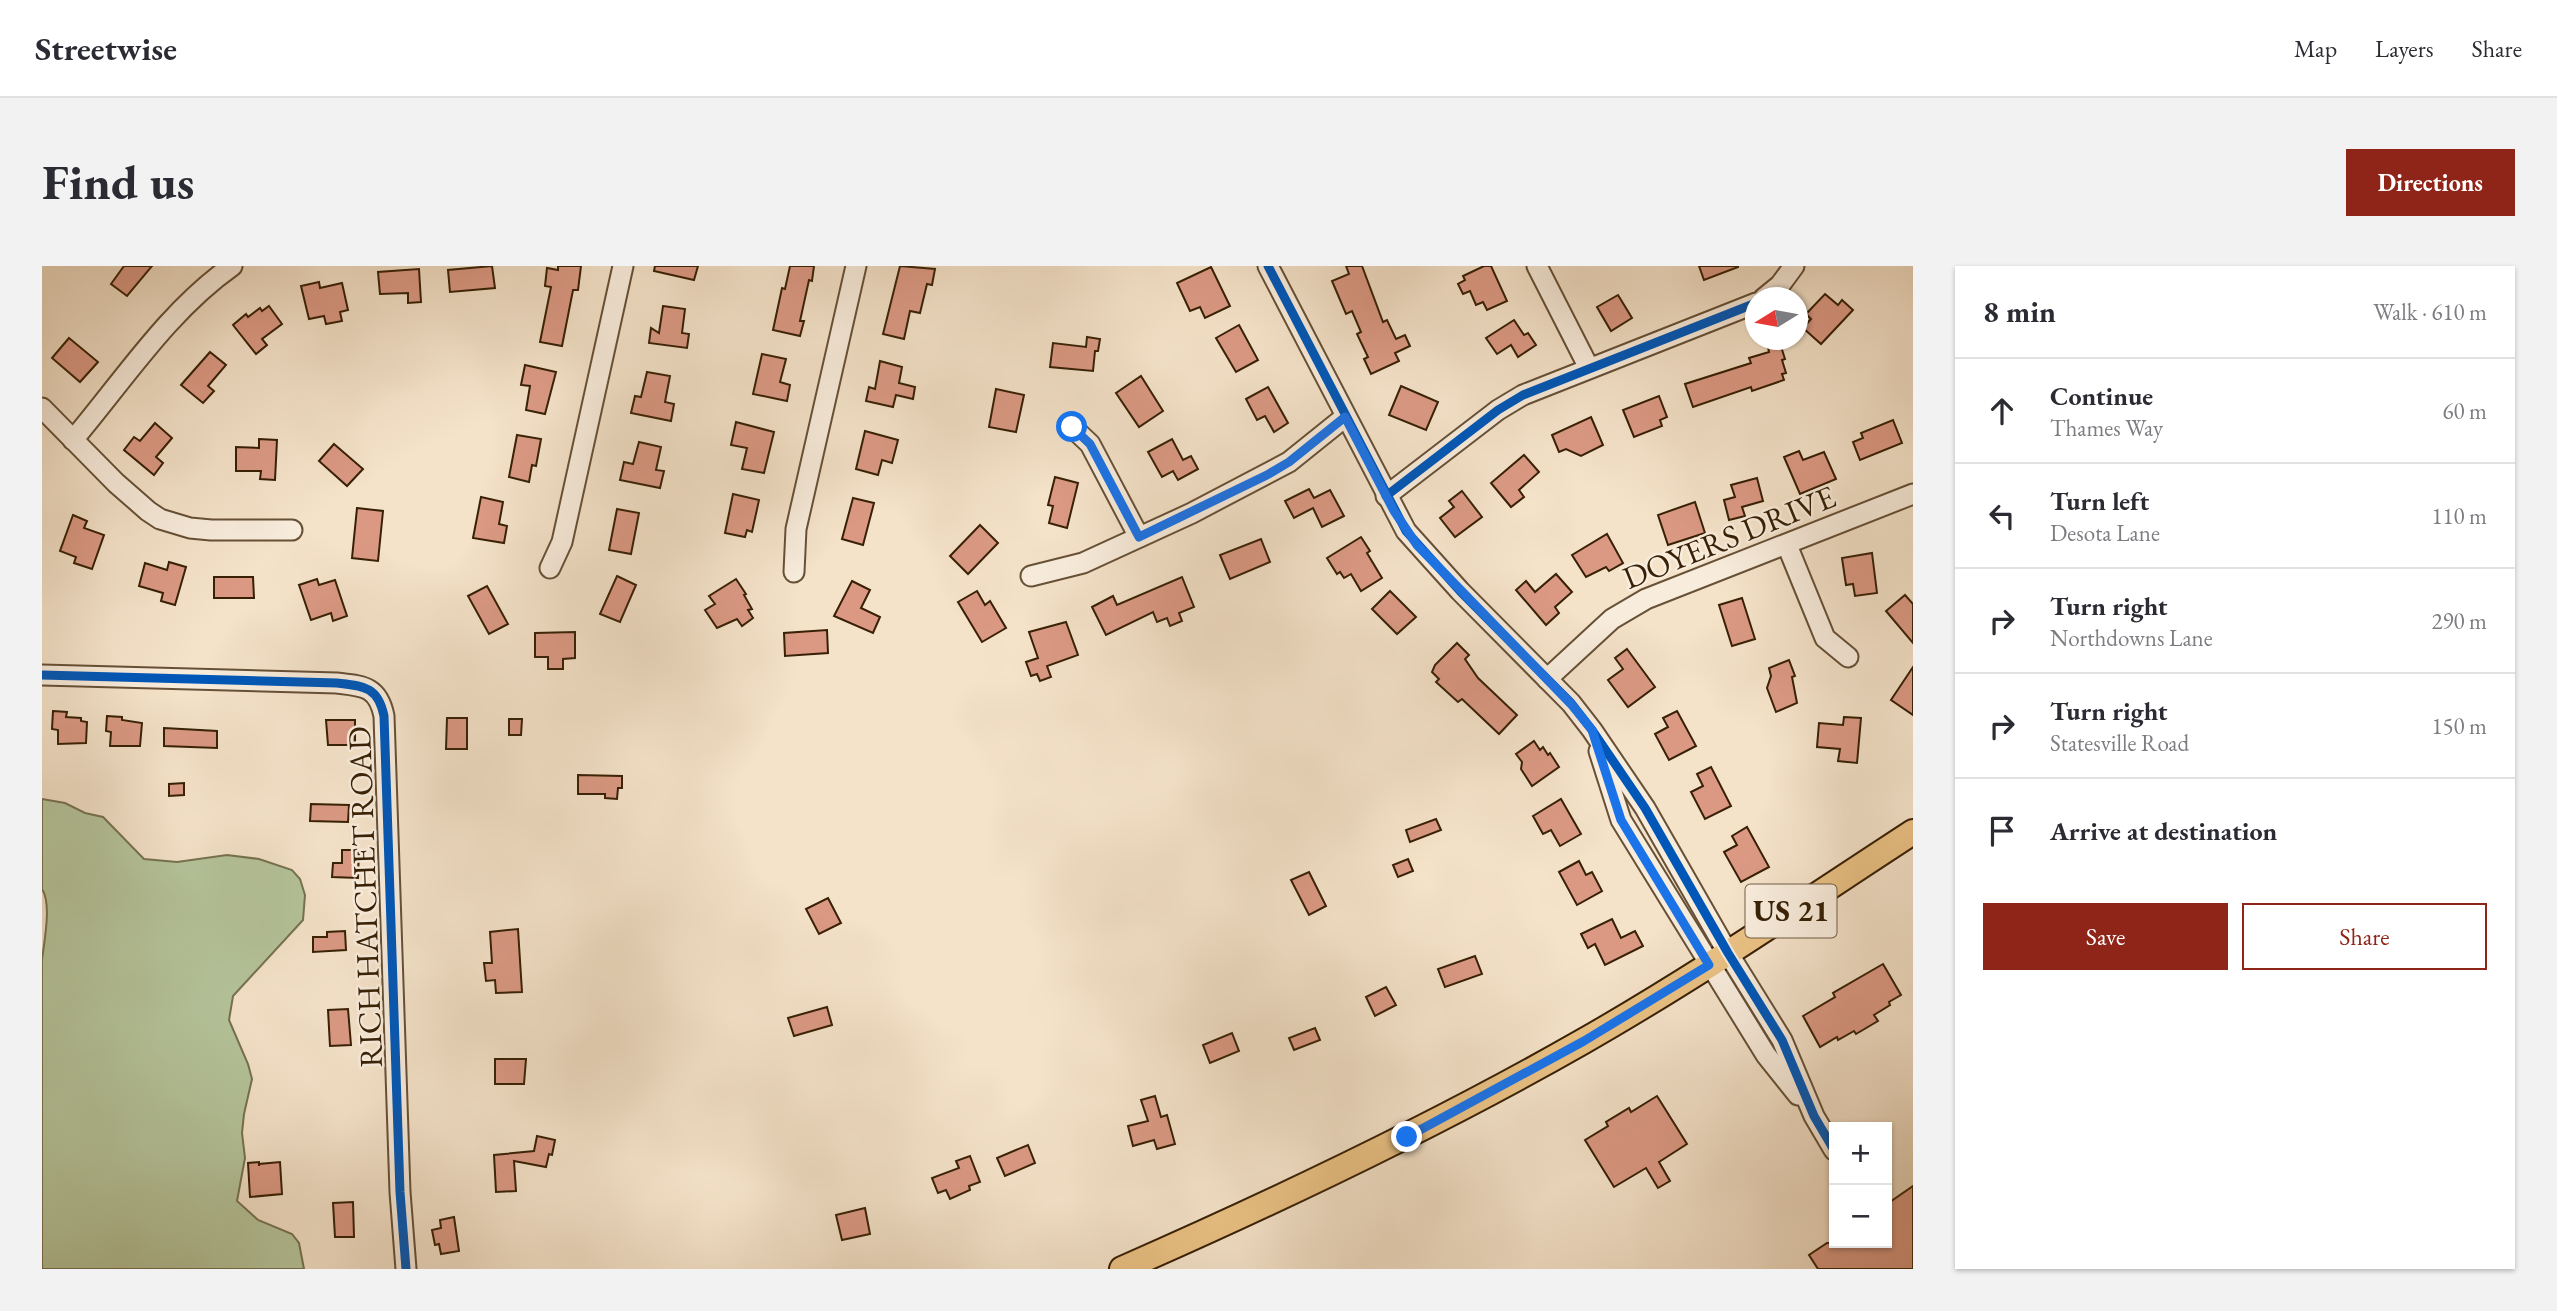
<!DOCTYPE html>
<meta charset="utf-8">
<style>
body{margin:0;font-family:"EB Garamond",serif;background:#f2f2f3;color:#2b2b33}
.controls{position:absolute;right:21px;bottom:21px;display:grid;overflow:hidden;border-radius:0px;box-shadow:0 2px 5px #0004}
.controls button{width:63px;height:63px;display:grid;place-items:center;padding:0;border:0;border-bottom:2px solid #e1e1e2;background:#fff;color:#2b2b33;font:35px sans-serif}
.compass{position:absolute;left:1703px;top:21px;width:63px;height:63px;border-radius:50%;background:#fff;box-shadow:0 2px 5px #0004;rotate:259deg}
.stop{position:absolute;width:21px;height:21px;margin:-16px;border:5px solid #1a73e8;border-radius:50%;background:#fff}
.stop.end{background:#1a73e8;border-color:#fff;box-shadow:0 2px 7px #0008}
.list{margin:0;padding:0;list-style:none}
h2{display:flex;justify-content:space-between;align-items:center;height:91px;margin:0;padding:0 28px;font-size:30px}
h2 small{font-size:23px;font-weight:400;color:#7c7c81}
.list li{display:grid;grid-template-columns:46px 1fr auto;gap:21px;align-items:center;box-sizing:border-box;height:105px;padding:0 28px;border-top:2px solid #e1e1e2}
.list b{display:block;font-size:26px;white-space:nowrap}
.list p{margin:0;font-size:23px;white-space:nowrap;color:#7c7c81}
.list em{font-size:23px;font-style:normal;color:#7c7c81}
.actions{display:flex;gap:14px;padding:21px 28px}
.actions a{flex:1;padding:16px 0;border:2px solid #8f2418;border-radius:0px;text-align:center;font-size:24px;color:#8f2418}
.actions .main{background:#8f2418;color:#fff}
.icon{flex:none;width:38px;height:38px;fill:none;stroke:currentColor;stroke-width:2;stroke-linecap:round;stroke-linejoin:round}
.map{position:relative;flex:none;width:1871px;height:1003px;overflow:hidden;border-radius:0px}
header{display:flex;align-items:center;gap:42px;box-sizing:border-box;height:98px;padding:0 35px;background:#fff;border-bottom:2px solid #e1e1e2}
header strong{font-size:33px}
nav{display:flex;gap:38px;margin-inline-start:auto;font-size:24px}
.intro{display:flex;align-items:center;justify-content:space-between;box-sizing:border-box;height:168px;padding:0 42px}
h1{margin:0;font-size:49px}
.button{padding:18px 32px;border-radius:0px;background:#8f2418;color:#fff;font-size:24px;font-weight:700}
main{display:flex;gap:42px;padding:0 42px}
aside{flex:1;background:#fff;border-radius:0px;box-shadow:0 2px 5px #0004}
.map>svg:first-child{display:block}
.green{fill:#b5c49b;stroke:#767250;stroke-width:2}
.building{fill:#db9984;stroke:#372005;stroke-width:2}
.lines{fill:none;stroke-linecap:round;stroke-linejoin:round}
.minor-casing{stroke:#665036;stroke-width:23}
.major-casing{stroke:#372005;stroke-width:28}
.minor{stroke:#f8ecdc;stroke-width:19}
.major{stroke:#eac184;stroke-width:24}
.cycleway-casing{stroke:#f8ecdc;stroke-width:13}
.cycleway{stroke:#0057b8;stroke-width:9}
.route{stroke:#1a73e8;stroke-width:9}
.labels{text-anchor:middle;stroke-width:5;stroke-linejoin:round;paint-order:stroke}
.shield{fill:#f8ecdc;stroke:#715d46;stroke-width:2}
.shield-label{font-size:30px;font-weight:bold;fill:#372005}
.street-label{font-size:32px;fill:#372005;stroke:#f8ecdc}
</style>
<header>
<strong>Streetwise</strong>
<nav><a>Map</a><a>Layers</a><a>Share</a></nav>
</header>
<div class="intro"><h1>Find us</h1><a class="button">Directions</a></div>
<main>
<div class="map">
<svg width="1871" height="1003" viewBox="0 0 1871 1003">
<rect width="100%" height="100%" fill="#f4e2c9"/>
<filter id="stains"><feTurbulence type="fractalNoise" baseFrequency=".00286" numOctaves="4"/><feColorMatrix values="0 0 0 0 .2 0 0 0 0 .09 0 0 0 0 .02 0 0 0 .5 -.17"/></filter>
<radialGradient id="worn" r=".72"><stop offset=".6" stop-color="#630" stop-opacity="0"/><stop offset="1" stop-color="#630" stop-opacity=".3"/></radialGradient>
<path class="green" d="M 0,533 L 23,537 L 43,547 L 61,551 L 102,593 L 135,596 L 185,589 L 217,593 L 250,604 L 258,613 L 263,629 L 261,654 L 191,730 L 187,754 L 206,798 L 210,813 L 202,848 L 200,867 L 203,892 L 195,935 L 216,954 L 250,968 L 257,977 L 262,1003 L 0,1003 L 0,694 C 2,676 10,638 0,623 Z"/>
<g class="building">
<path d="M 82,0 L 110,0 L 85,30 L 69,18 Z"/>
<path d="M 450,0 L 453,22 L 408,26 L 406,4 Z"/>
<path d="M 516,0 L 539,0 L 536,24 L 531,24 L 520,80 L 498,76 L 509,21 L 503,20 L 505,2 L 516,4 Z"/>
<path d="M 613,0 L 656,0 L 652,14 L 612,5 Z"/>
<path d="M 748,0 L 772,0 L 770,15 L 767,14 L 758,55 L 762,55 L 758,70 L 731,64 L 740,22 L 743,23 Z"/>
<path d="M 858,0 L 893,3 L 890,19 L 885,18 L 878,47 L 868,45 L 862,73 L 841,68 Z"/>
<path d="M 1304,0 L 1320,0 L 1341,56 L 1345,54 L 1354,73 L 1363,69 L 1368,80 L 1353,87 L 1357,95 L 1329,108 L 1322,93 L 1326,91 L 1315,68 L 1319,66 L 1310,45 L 1304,48 L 1290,15 L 1307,8 Z"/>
<path d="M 1442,0 L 1449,0 L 1465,35 L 1445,44 L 1441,36 L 1434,39 L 1428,25 L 1421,28 L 1416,18 L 1423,14 L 1421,10 Z"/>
<path d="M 1657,0 L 1696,0 L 1696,1 L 1662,14 Z"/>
<path d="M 1169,1 L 1188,40 L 1163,52 L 1158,41 L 1148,45 L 1135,17 Z"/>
<path d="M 377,3 L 379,36 L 366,37 L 366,27 L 338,28 L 336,6 Z"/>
<path d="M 277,16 L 278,22 L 300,17 L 306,44 L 298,46 L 300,55 L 284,58 L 282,50 L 267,53 L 259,20 Z"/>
<path d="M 1783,28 L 1796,39 L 1800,34 L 1811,44 L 1779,78 L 1761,62 L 1769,53 L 1764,48 Z"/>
<path d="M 1576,29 L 1590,52 L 1569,65 L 1555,41 Z"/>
<path d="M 227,40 L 240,58 L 220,73 L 225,79 L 214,88 L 191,59 L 204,48 L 206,51 L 218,42 L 220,45 Z"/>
<path d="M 621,40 L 643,43 L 640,67 L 647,68 L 645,82 L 607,77 L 609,62 L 617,67 Z"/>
<path d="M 1472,54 L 1482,69 L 1486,67 L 1494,79 L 1476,91 L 1469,79 L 1455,88 L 1444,72 Z"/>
<path d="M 1197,59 L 1216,94 L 1194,106 L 1174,72 Z"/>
<path d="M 1045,71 L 1058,73 L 1056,85 L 1053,85 L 1051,105 L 1008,101 L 1011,77 L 1044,81 Z"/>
<path d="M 27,72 L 56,96 L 38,116 L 10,92 Z"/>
<path d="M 1738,77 L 1743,93 L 1740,94 L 1744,107 L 1740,108 L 1742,114 L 1710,125 L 1709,121 L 1651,141 L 1643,118 L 1709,97 L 1707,92 L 1727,86 L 1726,81 Z"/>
<path d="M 168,86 L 184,99 L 166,120 L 172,125 L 161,137 L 139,119 Z"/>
<path d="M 720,88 L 744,93 L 738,116 L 748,119 L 745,135 L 711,128 Z"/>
<path d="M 838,95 L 860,101 L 857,117 L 873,121 L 871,133 L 854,129 L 851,141 L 824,135 L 827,121 L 833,123 Z"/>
<path d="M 483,99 L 514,106 L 503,148 L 484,144 L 488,120 L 479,119 Z"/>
<path d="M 605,106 L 628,110 L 623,136 L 632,138 L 629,155 L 589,147 L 593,130 L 599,131 Z"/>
<path d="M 1099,110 L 1121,145 L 1097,161 L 1074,127 Z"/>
<path d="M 1359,120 L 1396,136 L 1384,164 L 1347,149 Z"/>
<path d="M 1226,121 L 1246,157 L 1232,166 L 1223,150 L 1215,154 L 1204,133 Z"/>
<path d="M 954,123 L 982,129 L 974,166 L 947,161 Z"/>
<path d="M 1617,130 L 1625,151 L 1618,154 L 1620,160 L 1592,171 L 1581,144 Z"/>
<path d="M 1549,151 L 1561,179 L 1539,190 L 1524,183 L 1517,186 L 1510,169 Z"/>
<path d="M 1851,154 L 1860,177 L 1818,194 L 1811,176 L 1821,172 L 1819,167 Z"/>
<path d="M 694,156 L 732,166 L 722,207 L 700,203 L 705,182 L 689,179 Z"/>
<path d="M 113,157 L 130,172 L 114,191 L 121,197 L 112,209 L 82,184 L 92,171 L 98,175 Z"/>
<path d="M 823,165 L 856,174 L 850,197 L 840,194 L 836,209 L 814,203 Z"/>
<path d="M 475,169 L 499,173 L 494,200 L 490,199 L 487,216 L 467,211 Z"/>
<path d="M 217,173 L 235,174 L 233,214 L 218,213 L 219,205 L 194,205 L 194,181 L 217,182 Z"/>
<path d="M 1130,173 L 1141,194 L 1149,190 L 1156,203 L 1136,214 L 1131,205 L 1120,211 L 1106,186 Z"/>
<path d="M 597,176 L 619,181 L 614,204 L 622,205 L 618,222 L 578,214 L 582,196 L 591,198 Z"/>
<path d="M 292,178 L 321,203 L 305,220 L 277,195 Z"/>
<path d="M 1757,185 L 1761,194 L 1782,186 L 1794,213 L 1758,228 L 1742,191 Z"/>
<path d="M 1482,189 L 1497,206 L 1477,224 L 1482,231 L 1469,241 L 1449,217 Z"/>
<path d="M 1013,211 L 1036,217 L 1025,262 L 1007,257 L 1011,240 L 1006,239 Z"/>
<path d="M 1715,212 L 1721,235 L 1700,241 L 1703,250 L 1687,254 L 1682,234 L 1693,231 L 1689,219 Z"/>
<path d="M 1267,223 L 1272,232 L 1288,224 L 1302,250 L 1280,261 L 1271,242 L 1252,252 L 1243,235 Z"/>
<path d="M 1420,225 L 1440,251 L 1413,271 L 1398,252 L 1412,241 L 1407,235 Z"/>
<path d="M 691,228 L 717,234 L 710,266 L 705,264 L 703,271 L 683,267 Z"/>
<path d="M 439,231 L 461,236 L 457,258 L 465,260 L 462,277 L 431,272 Z"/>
<path d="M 811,232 L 832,237 L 821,279 L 800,273 Z"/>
<path d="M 1653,236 L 1663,267 L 1626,279 L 1616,249 Z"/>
<path d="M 315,242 L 341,245 L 336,295 L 310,292 Z"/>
<path d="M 575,243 L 597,247 L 589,288 L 567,284 Z"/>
<path d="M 31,249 L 45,255 L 42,262 L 62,269 L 50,303 L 32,297 L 34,291 L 18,285 Z"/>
<path d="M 938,259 L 956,277 L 926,308 L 908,290 Z"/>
<path d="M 1565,268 L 1581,297 L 1567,305 L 1564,301 L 1544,311 L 1530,289 Z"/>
<path d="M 1319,271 L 1328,285 L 1325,287 L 1340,312 L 1319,325 L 1309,308 L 1302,312 L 1298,306 L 1295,308 L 1285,292 Z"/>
<path d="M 1219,273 L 1228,296 L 1188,313 L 1178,289 Z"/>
<path d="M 1830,287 L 1835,327 L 1813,330 L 1811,318 L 1804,319 L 1800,292 Z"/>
<path d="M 127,296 L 144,301 L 133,339 L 119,335 L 121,327 L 97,320 L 103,297 L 125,304 Z"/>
<path d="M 1514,308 L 1530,326 L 1513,341 L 1517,347 L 1504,359 L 1474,324 L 1484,315 L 1493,326 Z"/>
<path d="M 575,310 L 594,319 L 578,356 L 558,348 Z"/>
<path d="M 172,311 L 211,311 L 212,332 L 172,332 Z"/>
<path d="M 1140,311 L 1152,341 L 1137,347 L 1140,355 L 1128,360 L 1125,352 L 1115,356 L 1111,346 L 1064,369 L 1050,341 L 1071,330 L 1075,339 Z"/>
<path d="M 275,313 L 277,319 L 293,314 L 305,350 L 291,355 L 289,347 L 269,354 L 257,319 Z"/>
<path d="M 694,313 L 704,328 L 702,329 L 710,343 L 706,344 L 711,352 L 700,360 L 695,353 L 675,362 L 663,344 L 673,338 L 667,330 Z"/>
<path d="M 810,315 L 828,324 L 819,342 L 838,351 L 831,367 L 792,350 Z"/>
<path d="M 445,320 L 466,358 L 447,368 L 426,330 Z"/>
<path d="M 935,325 L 943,339 L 948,335 L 964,362 L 940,376 L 916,336 Z"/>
<path d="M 1348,325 L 1374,351 L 1355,368 L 1330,343 Z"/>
<path d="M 1863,329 L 1871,338 L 1871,377 L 1844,345 Z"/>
<path d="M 1700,332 L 1713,373 L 1690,380 L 1677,339 Z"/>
<path d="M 1024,356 L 1036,389 L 1005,400 L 1009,411 L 998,415 L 995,408 L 989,410 L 984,396 L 996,392 L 987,366 Z"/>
<path d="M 785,364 L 786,387 L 743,390 L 742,367 Z"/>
<path d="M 533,366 L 533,392 L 521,393 L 521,403 L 506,403 L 506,391 L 493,391 L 493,367 Z"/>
<path d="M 1415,377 L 1427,389 L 1423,393 L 1436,412 L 1475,449 L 1457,468 L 1420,433 L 1416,436 L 1394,416 L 1397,413 L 1390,406 L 1393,399 Z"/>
<path d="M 1585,383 L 1613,421 L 1586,441 L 1566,414 L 1581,403 L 1573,392 Z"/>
<path d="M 1747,394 L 1753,410 L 1750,411 L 1755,437 L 1734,446 L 1725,422 L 1729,410 L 1727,402 Z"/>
<path d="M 1871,401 L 1871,449 L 1849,434 Z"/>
<path d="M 11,445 L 25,446 L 24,451 L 39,452 L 39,455 L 45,456 L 44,477 L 16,478 L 16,464 L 10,463 Z"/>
<path d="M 1635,445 L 1654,480 L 1627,494 L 1613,468 L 1626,461 L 1621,452 Z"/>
<path d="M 65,450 L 80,451 L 80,454 L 100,457 L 98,480 L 68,480 L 69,466 L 64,465 Z"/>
<path d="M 1802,451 L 1819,452 L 1815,497 L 1796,495 L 1798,483 L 1775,481 L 1777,457 L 1801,459 Z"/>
<path d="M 405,452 L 425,452 L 425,483 L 404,483 Z"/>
<path d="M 467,453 L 480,453 L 479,469 L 467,469 Z"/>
<path d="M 284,454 L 313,454 L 313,479 L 286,479 Z"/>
<path d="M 122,462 L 175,465 L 175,482 L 122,480 Z"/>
<path d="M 1492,475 L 1498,484 L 1501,481 L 1506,489 L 1508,487 L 1517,501 L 1490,520 L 1479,503 L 1480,496 L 1474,488 Z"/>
<path d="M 1669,501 L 1689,540 L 1663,553 L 1649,526 L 1661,520 L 1655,508 Z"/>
<path d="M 536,509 L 580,510 L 580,522 L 576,522 L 575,533 L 563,532 L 563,528 L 536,528 Z"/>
<path d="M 142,517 L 142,529 L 127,530 L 127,518 Z"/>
<path d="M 1519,533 L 1539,568 L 1518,580 L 1509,564 L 1501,568 L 1491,550 Z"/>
<path d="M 269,538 L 307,539 L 306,556 L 268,555 Z"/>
<path d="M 1394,553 L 1399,564 L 1368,576 L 1364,564 Z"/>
<path d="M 1705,561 L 1727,601 L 1699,616 L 1682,586 L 1695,579 L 1690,570 Z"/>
<path d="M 300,584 L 317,584 L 316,612 L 290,611 L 291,597 L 300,597 Z"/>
<path d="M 1366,593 L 1371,605 L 1356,611 L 1351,599 Z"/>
<path d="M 1537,595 L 1544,609 L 1550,606 L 1560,625 L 1535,639 L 1517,606 Z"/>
<path d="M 1267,606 L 1284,640 L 1267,649 L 1249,614 Z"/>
<path d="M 786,632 L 799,657 L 777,668 L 764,643 Z"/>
<path d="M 1570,653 L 1579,672 L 1593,665 L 1601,680 L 1563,699 L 1553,678 L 1546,682 L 1539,668 Z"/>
<path d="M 476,663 L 480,726 L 454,727 L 453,714 L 444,715 L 442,697 L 450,697 L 448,666 Z"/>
<path d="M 303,665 L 304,684 L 271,686 L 271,671 L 285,671 L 285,666 Z"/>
<path d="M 1433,690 L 1440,708 L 1403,721 L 1396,703 Z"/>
<path d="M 1841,698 L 1859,729 L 1847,736 L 1848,739 L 1832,749 L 1836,755 L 1814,768 L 1812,765 L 1796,774 L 1795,771 L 1778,781 L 1761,750 L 1793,731 L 1791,727 Z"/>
<path d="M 1344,721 L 1354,739 L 1333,750 L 1324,731 Z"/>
<path d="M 785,741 L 790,759 L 752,770 L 746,752 Z"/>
<path d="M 306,743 L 309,779 L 288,780 L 286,744 Z"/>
<path d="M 1273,762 L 1278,774 L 1252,784 L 1247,772 Z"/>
<path d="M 1190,767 L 1197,785 L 1168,797 L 1161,779 Z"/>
<path d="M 453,793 L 484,793 L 482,818 L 453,818 Z"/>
<path d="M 1113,830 L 1119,851 L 1125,849 L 1133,878 L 1115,883 L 1112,874 L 1091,880 L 1086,860 L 1106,855 L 1099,834 Z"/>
<path d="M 1615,830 L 1645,878 L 1617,896 L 1628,915 L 1616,922 L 1604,902 L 1572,921 L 1543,874 L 1566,860 L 1564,856 L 1587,842 L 1589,846 Z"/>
<path d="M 495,870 L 513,874 L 510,889 L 507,888 L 504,901 L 472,895 L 474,925 L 454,926 L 452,889 L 492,885 Z"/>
<path d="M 986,879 L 993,897 L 963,910 L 955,892 Z"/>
<path d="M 928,890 L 938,916 L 927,920 L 928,924 L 908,933 L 904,924 L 896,927 L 890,912 L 917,902 L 914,895 Z"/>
<path d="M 217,896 L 217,900 L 217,898 L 238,896 L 240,928 L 208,931 L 206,897 Z"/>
<path d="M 1871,920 L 1871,1003 L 1776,1003 L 1767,989 L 1785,977 L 1845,977 L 1845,938 Z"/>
<path d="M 311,936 L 312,971 L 293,971 L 291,937 Z"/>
<path d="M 823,942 L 828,968 L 800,974 L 794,949 Z"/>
<path d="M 412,951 L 417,985 L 399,988 L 397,978 L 393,979 L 390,964 L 399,962 L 398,954 Z"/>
</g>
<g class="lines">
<defs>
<g id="minor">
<path d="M 1226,0 L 1364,265 L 1418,325 L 1529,437 L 1550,464 L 1603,542 L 1686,687 L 1740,774 L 1772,850 L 1792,884"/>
<path d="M 1495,0 L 1547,102"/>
<path d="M 1722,32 L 1738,19 L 1752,0"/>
<path d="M 0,142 L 74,217 L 106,245 L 118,253 L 148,262 L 169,264 L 250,264"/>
<path d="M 1030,161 L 1048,178 L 1097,271"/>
<path d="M 31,174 C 81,115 126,45 190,0"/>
<path d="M 1344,230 L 1456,144 L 1481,129 L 1714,37"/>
<path d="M 1745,279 L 1783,372 L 1806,391"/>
<path d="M 508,302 L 520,276 L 581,0"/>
<path d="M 752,306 L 754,263 L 814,0"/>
<path d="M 989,310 L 1041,297 L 1150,247 L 1247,196 L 1303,151"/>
<path d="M 0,409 L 295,417 C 321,420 336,420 342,450 L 358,926 L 364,1003"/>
<path d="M 1505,413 L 1570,353 L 1604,333 L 1871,228"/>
<path d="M 1557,485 L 1579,554 L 1724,789 L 1756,829"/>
</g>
<path id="major" d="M 1080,1003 C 1237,934 1391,861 1540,776 C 1654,711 1762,637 1871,566"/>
</defs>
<use href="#minor" class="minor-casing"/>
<use href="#major" class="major-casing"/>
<use href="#minor" class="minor"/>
<use href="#major" class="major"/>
<defs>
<g id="cycleway">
<path d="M 1226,0 L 1364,265 L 1418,325 L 1529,437 L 1550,464 L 1603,542 L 1686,687 L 1740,774 L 1772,850 L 1792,884"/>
<path d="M 1344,230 L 1456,144 L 1481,129 L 1714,37"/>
<path d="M 0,409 L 295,417 C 321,420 336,420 342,450 L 358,926 L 364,1003"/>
</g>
</defs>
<use href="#cycleway" class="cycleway-casing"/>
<use href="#cycleway" class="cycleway"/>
</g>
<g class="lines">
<path class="route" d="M 1030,161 L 1048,178 L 1097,271 L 1225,209 L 1247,196 L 1303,151 L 1352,245 L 1375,279 L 1529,438 L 1550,464 L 1579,554 L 1667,699 L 1542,775 L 1365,871"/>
</g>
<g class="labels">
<rect class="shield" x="1703.5" y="618.5" width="91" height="53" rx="5"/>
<g class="shield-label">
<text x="1749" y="655">US 21</text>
</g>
<g class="street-label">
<text transform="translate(1687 271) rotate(-22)" y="11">DOYERS DRIVE</text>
<text transform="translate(323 631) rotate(-92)" y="11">RICH HATCHET ROAD</text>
</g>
</g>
<rect width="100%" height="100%" filter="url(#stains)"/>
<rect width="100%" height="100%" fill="url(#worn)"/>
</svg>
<div class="controls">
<button>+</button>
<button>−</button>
</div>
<svg class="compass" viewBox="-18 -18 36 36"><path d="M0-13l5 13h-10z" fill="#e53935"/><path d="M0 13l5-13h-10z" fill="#7c7c81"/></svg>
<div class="stop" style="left:1030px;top:161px"></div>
<div class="stop end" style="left:1365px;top:871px"></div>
</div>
<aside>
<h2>8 min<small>Walk · 610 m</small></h2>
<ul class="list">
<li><svg class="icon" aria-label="ahead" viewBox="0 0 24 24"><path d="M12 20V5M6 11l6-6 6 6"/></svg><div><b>Continue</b><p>Thames Way</p></div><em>60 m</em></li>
<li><svg class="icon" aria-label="left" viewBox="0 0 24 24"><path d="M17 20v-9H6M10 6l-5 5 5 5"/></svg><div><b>Turn left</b><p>Desota Lane</p></div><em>110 m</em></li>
<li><svg class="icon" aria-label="right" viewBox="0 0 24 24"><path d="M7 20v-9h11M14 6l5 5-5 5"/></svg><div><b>Turn right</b><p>Northdowns Lane</p></div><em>290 m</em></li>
<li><svg class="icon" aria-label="right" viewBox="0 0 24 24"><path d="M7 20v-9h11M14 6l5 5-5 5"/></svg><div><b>Turn right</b><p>Statesville Road</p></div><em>150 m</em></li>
<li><svg class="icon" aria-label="arrive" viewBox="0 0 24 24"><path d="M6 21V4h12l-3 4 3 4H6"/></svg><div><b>Arrive at destination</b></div></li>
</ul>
<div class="actions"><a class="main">Save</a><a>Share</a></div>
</aside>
</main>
